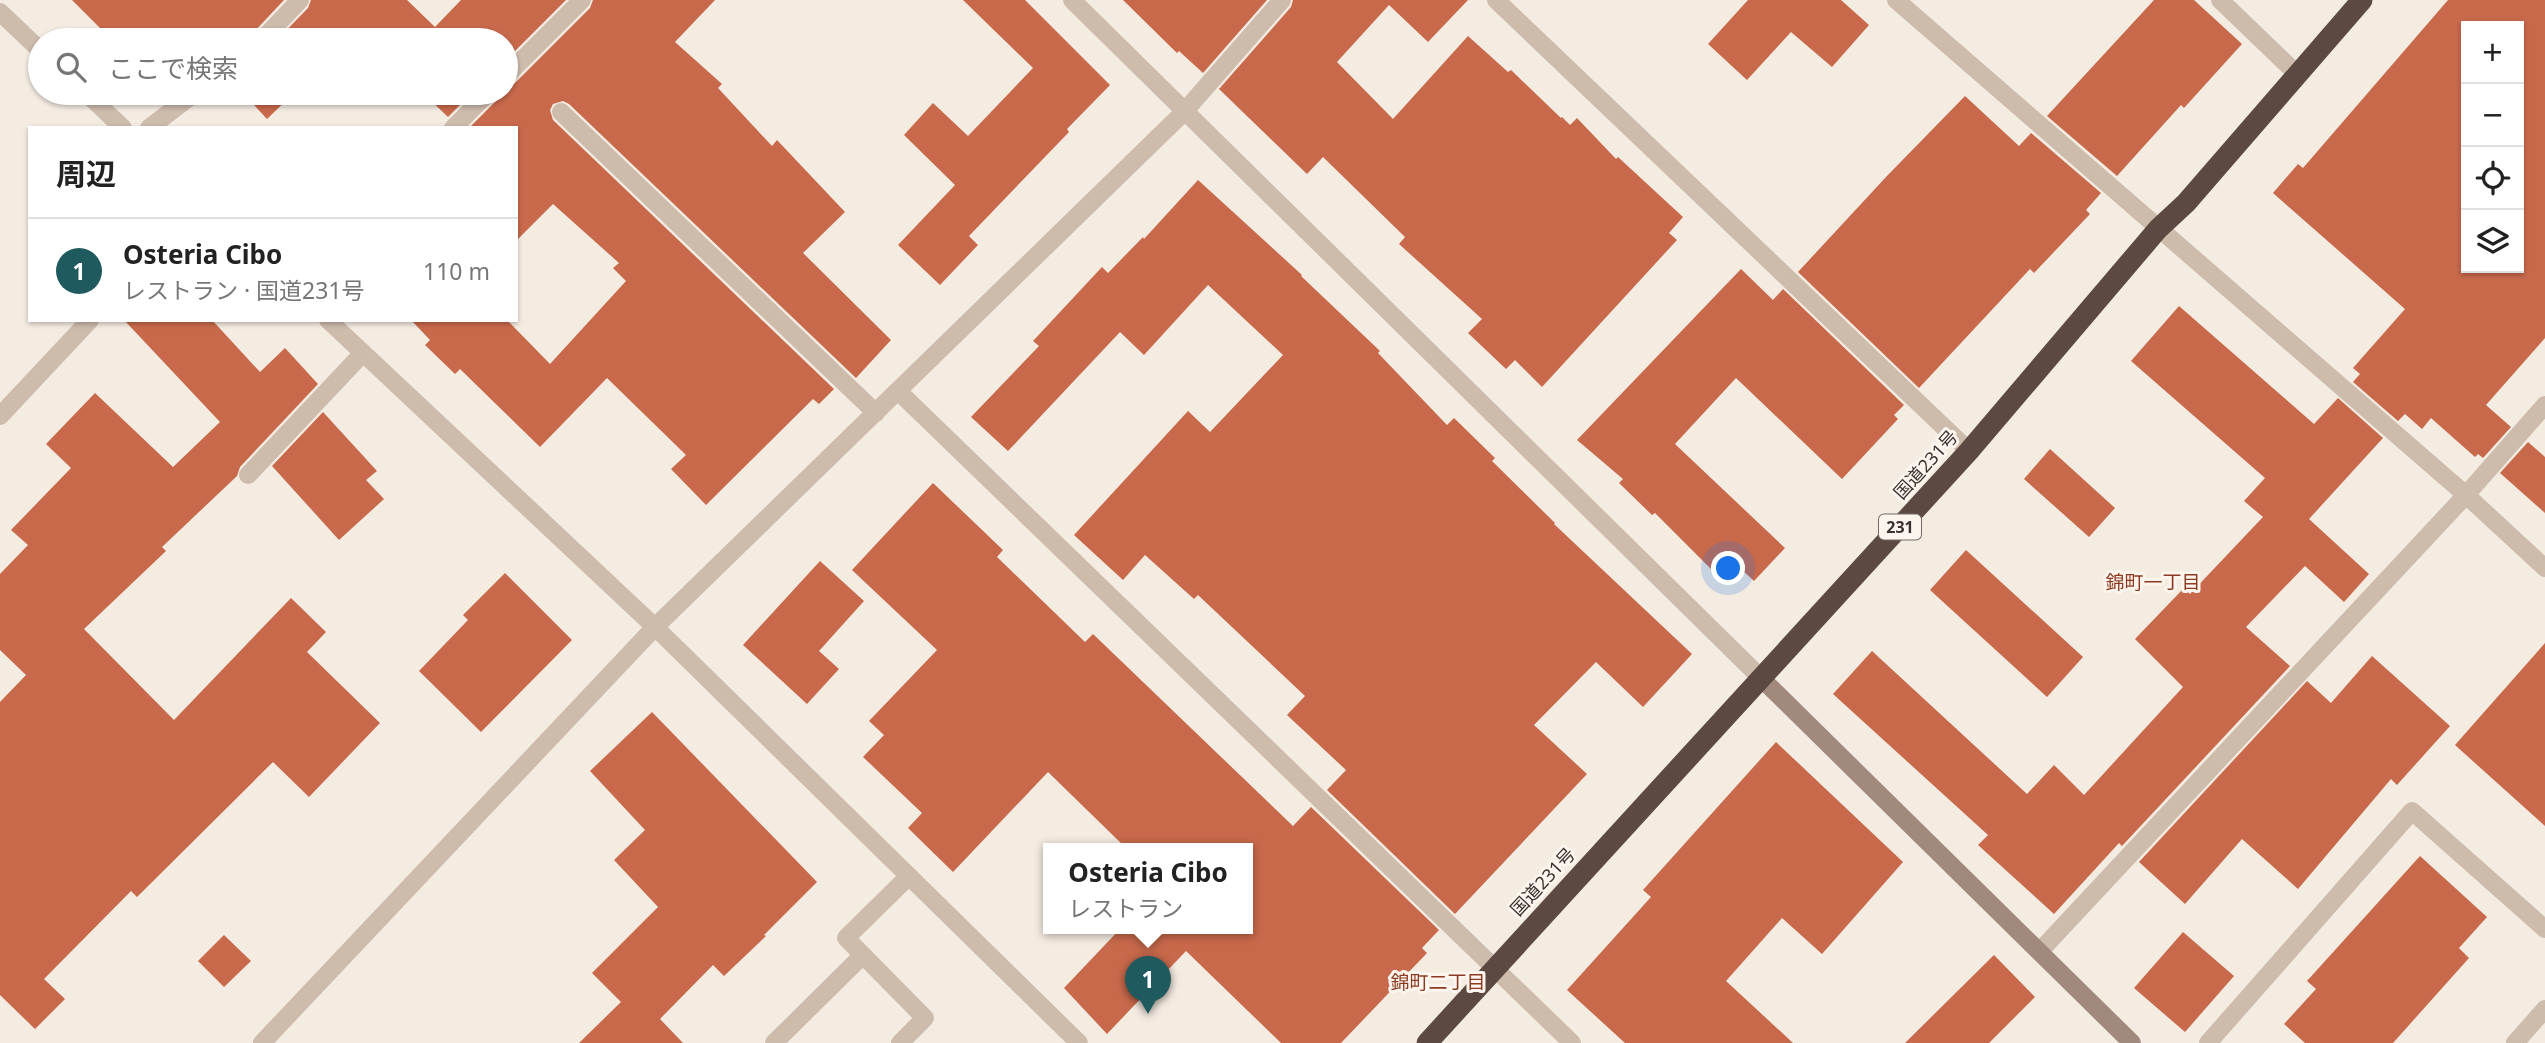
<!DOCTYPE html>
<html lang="ja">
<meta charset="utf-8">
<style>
body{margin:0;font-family:"Noto Sans","Noto Sans JP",sans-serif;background:#f6f6f6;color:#222}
.controls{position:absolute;right:21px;top:21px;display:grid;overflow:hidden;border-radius:0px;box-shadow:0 2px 5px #0004}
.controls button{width:63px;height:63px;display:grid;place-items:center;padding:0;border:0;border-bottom:2px solid #e0e0e0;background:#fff;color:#222;font:35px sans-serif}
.you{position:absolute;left:1729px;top:569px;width:24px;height:24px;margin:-18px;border:5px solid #fff;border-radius:50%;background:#1a73e8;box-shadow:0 0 0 10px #1a73e833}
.badge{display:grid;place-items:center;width:46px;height:46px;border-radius:50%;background:#1f5a5e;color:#fff;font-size:23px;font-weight:700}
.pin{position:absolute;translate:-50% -58px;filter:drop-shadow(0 2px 4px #0008)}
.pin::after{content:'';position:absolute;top:37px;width:24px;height:21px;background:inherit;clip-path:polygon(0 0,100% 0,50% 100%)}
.popup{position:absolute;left:1043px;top:843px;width:210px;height:91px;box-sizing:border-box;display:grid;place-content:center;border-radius:0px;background:#fff;filter:drop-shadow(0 2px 5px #0005);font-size:23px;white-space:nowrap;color:#767676}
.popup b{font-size:26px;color:#222}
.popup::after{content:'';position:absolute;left:50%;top:100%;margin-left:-14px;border:14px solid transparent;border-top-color:#fff}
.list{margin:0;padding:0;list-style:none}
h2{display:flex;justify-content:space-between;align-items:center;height:91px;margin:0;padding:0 28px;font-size:30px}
h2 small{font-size:23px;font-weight:400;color:#767676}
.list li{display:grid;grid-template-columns:46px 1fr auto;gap:21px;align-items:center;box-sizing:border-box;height:105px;padding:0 28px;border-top:2px solid #e0e0e0}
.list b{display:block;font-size:26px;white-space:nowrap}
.list p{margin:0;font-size:23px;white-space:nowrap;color:#767676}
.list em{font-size:23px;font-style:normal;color:#767676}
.icon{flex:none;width:38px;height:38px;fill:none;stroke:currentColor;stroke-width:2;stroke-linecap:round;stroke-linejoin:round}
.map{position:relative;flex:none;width:2545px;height:1043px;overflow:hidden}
.search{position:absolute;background:#fff;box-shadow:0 2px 5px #0004;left:28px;top:28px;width:490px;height:77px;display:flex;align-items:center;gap:18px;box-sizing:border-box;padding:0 24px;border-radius:38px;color:#767676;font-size:26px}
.panel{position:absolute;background:#fff;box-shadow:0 2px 5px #0004;left:28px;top:126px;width:490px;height:196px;border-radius:0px}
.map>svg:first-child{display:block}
.building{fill:#c8694b;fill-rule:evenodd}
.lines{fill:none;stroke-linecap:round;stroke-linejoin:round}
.lane{stroke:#cdbbac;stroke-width:18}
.street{stroke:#cdbbac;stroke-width:18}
.secondary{stroke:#a18a7d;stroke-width:18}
.highway{stroke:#5c4a42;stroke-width:21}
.labels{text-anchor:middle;stroke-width:6;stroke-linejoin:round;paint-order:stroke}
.shield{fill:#fbf5ee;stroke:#756b66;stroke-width:2}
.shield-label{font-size:16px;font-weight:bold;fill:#3b302b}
.street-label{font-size:18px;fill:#3b302b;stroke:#fbf5ee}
.neighbourhood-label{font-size:19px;fill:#8c3b22;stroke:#fbf5ee}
</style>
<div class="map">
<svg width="2545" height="1043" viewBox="0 0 2545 1043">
<rect width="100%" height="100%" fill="#f4ebe1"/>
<g class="building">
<path d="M 72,0 L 284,0 L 254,32 L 251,40 L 112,40 Z"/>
<path d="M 311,0 L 407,0 L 435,27 L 461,0 L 566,0 L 506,60 L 506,40 L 371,40 L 361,30 L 350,40 L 277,40 L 308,8 Z"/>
<path d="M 593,0 L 715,0 L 675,42 L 722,84 L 718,88 L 772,146 L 777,140 L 845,212 L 803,253 L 891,340 L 856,378 L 569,104 L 563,101 L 553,104 L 550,110 L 553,120 L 834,389 L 819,404 L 813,399 L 706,505 L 671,469 L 686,455 L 607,378 L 540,447 L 460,369 L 455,374 L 425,345 L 430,340 L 411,320 L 507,320 L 550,364 L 626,281 L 613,268 L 619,263 L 553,204 L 516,241 L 516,128 L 469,128 L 496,101 L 499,93 L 506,93 L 506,87 L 514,84 L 590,8 Z"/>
<path d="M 963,0 L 1025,0 L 1110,85 L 1067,129 L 1069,132 L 969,236 L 978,245 L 940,285 L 898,245 L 955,185 L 904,135 L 933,103 L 968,136 L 1033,68 Z"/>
<path d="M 1123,0 L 1267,0 L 1203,73 L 1179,51 L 1177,53 Z"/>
<path d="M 1293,0 L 1468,0 L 1428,42 L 1389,5 L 1337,62 L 1393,119 L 1468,36 L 1508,72 L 1511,70 L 1561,118 L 1562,117 L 1570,125 L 1577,118 L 1616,159 L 1618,157 L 1683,217 L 1669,233 L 1677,240 L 1542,387 L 1515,360 L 1506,369 L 1468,333 L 1482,319 L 1399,244 L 1405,237 L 1323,157 L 1307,174 L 1219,89 L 1291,7 Z"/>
<path d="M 1748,0 L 1841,0 L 1869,25 L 1832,67 L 1791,32 L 1747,80 L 1708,44 Z"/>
<path d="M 2154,0 L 2194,0 L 2242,44 L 2184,108 L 2181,105 L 2117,176 L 2047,116 Z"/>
<path d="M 2448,0 L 2545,0 L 2545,338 L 2486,405 L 2511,427 L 2483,458 L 2478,454 L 2475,457 L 2431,418 L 2422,429 L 2405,414 L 2398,421 L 2353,382 L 2360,374 L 2353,368 L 2405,309 L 2273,193 L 2298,164 L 2303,168 ZM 2466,26 L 2519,26 L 2519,268 L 2466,268 Z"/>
<path d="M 243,93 L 294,93 L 267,119 Z"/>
<path d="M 423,93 L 472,93 L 448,117 Z"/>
<path d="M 1965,96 L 2019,146 L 2031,133 L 2101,193 L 2086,210 L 2090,214 L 2034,273 L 2030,269 L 1919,388 L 1798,272 L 1886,177 Z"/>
<path d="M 1198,180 L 1302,275 L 1301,276 L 1380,351 L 1378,353 L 1447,425 L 1454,418 L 1495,458 L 1492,461 L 1555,523 L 1554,524 L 1692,654 L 1643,707 L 1596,662 L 1534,725 L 1587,774 L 1455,914 L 1327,790 L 1346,770 L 1287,715 L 1305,696 L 1198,595 L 1194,599 L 1145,555 L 1123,580 L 1074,535 L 1188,411 L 1210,432 L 1283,355 L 1208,285 L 1144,355 L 1120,332 L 1008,451 L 971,417 L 1039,346 L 1033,341 L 1102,267 L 1108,273 L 1143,237 L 1144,239 Z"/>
<path d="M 1741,269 L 1773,300 L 1783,289 L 1904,405 L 1894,415 L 1898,419 L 1842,479 L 1736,378 L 1675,444 L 1785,548 L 1754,581 L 1730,559 L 1716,574 L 1655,513 L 1652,515 L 1619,483 L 1623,479 L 1577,440 Z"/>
<path d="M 2179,306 L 2314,424 L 2338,398 L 2383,438 L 2309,519 L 2369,574 L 2344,602 L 2305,566 L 2246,627 L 2290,666 L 2122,846 L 2119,843 L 2054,914 L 1978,845 L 1988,835 L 1833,694 L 1872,651 L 2027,794 L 2054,765 L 2084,795 L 2183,687 L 2135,639 L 2184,588 L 2190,594 L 2263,517 L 2244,501 L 2265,478 L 2131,361 Z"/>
<path d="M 124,320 L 212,320 L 260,372 L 285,348 L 318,384 L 240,467 L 237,476 L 162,547 L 166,551 L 84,629 L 174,720 L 291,598 L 326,632 L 307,652 L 380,723 L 309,797 L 273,762 L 137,897 L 131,891 L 44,979 L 65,999 L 35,1029 L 0,995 L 0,702 L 26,675 L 0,650 L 0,574 L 28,545 L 11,530 L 71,468 L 46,444 L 95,393 L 173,467 L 220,422 Z"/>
<path d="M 323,412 L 377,471 L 366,480 L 384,499 L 339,540 L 272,466 Z"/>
<path d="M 2528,442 L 2545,457 L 2545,513 L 2500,473 Z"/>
<path d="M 2050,449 L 2115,508 L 2089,537 L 2024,479 Z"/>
<path d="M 933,483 L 1003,550 L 997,557 L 1085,642 L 1093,634 L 1293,826 L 1311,807 L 1439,930 L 1422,948 L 1427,953 L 1341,1043 L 1281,1043 L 1186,951 L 1107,1034 L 1064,988 L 1121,928 L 1248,928 L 1248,848 L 1126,848 L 1048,772 L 953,872 L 908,828 L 922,813 L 863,757 L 884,735 L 869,721 L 937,650 L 852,570 Z"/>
<path d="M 1966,550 L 2083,657 L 2047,697 L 1930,590 Z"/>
<path d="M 820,561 L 864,601 L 819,651 L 839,669 L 807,704 L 743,645 Z"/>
<path d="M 505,573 L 572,640 L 481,732 L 419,671 L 468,620 L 463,615 Z"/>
<path d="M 2545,643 L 2545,826 L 2455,745 Z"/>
<path d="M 2372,656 L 2450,726 L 2397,785 L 2391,779 L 2298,889 L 2242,839 L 2185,904 L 2139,862 L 2307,681 L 2331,703 Z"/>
<path d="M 652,712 L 817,882 L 764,935 L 766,936 L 724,976 L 713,965 L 660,1019 L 683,1043 L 579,1043 L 621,1002 L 592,973 L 658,907 L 614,860 L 645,830 L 590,771 Z"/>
<path d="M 1776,742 L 1903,862 L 1822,954 L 1782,918 L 1726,981 L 1793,1043 L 1625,1043 L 1567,990 L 1651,897 L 1643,890 Z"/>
<path d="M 2420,856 L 2487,917 L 2459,948 L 2469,958 L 2393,1043 L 2305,1043 L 2284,1024 L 2316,989 L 2307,981 Z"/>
<path d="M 2183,932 L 2234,976 L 2185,1032 L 2134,988 Z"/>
<path d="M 224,935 L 251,961 L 224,987 L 198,961 Z"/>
<path d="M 1994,955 L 2035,997 L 1989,1043 L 1905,1043 Z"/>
</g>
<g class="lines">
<g class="lane">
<path d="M 262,40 L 300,0"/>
<path d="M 506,76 L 582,0"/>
<path d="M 561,112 L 876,413"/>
<path d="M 149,128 L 195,93"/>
<path d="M 453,128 L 488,93"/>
<path d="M 248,475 L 363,353"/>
<path d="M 774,1043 L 863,955"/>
<path d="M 900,1043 L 925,1018 L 846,938 L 909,876"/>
<path d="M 2208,1043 L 2412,811 L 2545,929"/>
</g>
<g class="street">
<path d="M 1072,0 L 1762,679"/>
<path d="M 1496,0 L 1969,451"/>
<path d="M 1896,0 L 2466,495 L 2545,568"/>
<path d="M 2220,0 L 2298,75"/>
<path d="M 0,12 L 40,50"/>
<path d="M 86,93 L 123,128"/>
<path d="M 328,320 L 655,627 L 1079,1043"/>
<path d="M 898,391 L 1572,1043"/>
<path d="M 0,416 L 90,320"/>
<path d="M 2040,951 L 2466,495 L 2545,405"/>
<path d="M 262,1043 L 655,627 L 1184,112 L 1282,0"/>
<path d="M 2515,1043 L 2545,1009"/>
</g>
<path class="secondary" d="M 1762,679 L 2132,1043"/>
<path class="highway" d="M 1427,1043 L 1969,451 L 2158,229 L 2186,203 L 2362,0"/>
</g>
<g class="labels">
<rect class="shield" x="1879" y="514.5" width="42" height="25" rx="5"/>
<g class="shield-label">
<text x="1900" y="533">231</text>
</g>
<g class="street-label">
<text transform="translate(1926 465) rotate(-48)" y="6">国道231号</text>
<text transform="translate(1543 882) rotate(-47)" y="6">国道231号</text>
</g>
<g class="neighbourhood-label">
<text x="2153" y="589">錦町一丁目</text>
<text x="1438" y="989">錦町二丁目</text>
</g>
</g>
</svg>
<div class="controls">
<button>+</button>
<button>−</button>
<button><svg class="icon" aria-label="locate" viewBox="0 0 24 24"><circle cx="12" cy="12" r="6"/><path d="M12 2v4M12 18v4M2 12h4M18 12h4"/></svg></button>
<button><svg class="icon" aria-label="layers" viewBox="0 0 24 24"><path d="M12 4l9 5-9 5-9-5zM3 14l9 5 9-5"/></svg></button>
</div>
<div class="you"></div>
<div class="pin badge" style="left:1148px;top:1014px">1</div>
<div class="popup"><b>Osteria Cibo</b>レストラン</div>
<div class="search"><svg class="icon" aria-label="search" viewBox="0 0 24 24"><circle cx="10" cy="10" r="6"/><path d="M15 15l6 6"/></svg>ここで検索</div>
<section class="panel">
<h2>周辺<small></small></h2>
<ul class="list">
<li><span class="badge">1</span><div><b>Osteria Cibo</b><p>レストラン · 国道231号</p></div><em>110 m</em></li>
</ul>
</section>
</div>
